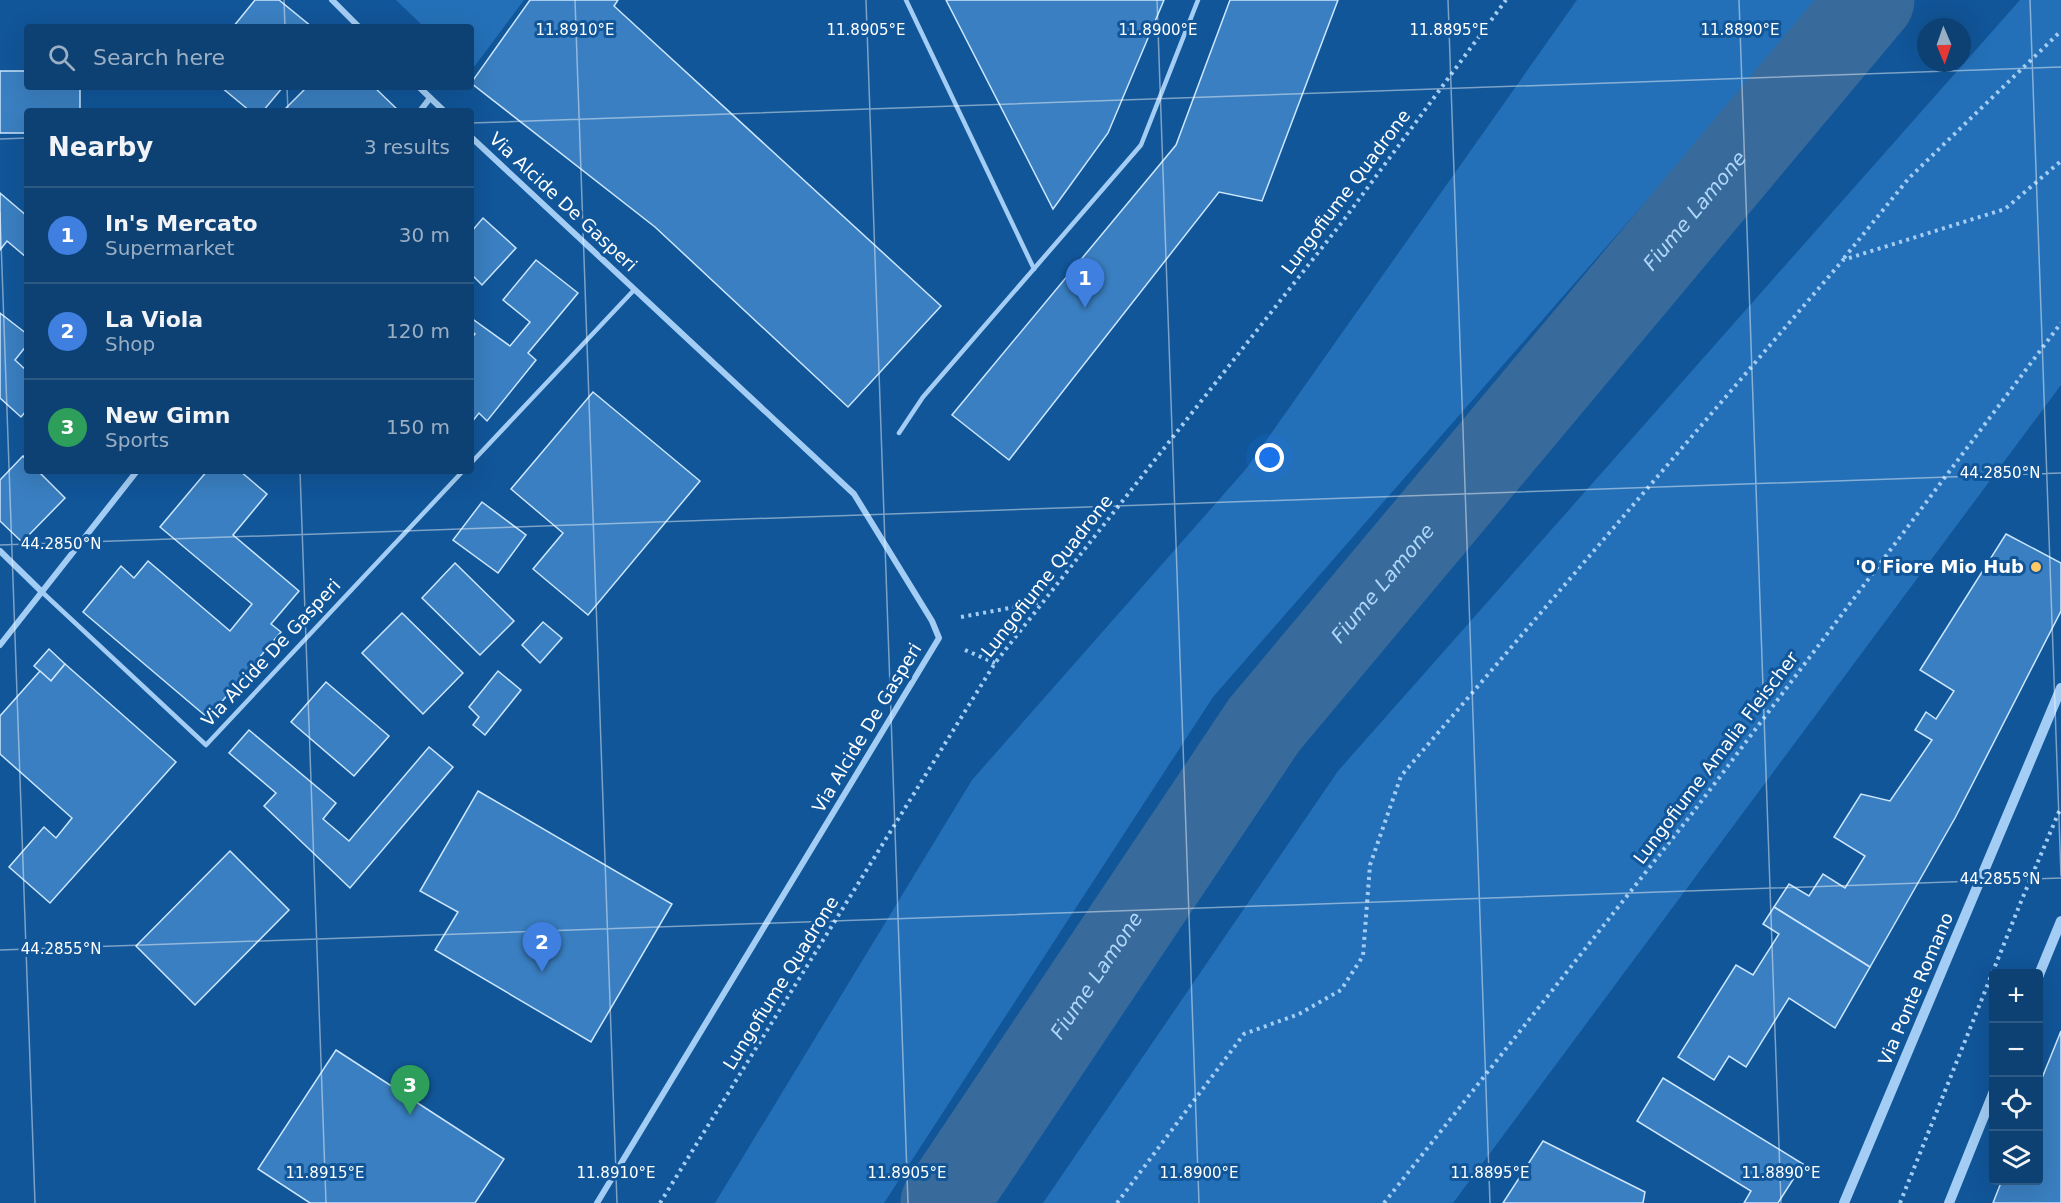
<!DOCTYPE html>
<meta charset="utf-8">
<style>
body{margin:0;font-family:"DejaVu Sans",sans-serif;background:#164778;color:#f1f3f6}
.controls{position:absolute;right:18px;bottom:18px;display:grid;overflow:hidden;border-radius:6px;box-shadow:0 6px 24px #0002}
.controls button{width:54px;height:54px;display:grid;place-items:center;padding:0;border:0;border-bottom:2px solid #2d5985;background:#0d4073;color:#f1f3f6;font:30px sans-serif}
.compass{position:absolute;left:1917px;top:18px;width:54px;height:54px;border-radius:50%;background:#0d4073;box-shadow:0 6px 24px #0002;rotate:178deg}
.you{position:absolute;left:1270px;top:458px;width:21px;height:21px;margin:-15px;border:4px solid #fff;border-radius:50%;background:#1a73e8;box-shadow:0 0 0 9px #1a73e833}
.badge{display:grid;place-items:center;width:39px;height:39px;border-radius:50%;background:#ffc866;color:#fff;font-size:20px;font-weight:700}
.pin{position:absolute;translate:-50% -50px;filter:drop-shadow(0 2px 3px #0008)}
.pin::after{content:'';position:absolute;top:32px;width:21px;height:18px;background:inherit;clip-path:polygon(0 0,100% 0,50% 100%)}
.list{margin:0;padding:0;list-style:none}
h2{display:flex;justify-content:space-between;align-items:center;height:78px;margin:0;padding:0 24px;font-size:26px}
h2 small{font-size:20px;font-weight:400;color:#9aafc4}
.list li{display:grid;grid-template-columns:39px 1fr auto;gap:18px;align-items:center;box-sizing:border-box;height:96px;padding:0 24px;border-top:2px solid #2d5985}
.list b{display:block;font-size:22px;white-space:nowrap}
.list p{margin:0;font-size:20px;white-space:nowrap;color:#9aafc4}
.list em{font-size:20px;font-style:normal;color:#9aafc4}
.icon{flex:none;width:33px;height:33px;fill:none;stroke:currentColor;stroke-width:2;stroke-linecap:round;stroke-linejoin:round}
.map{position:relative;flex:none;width:2061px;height:1203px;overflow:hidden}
.search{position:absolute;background:#0d4073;box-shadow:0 6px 24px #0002;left:24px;top:24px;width:450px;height:66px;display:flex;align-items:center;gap:15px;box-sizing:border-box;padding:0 21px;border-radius:6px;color:#9aafc4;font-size:22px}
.panel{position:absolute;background:#0d4073;box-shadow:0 6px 24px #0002;left:24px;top:108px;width:450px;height:366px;border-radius:6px}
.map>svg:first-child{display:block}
.green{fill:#2470b8}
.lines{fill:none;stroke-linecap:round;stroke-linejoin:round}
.river{stroke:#386a9b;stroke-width:87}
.building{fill:#3a7fc1;stroke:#cbe6fe;stroke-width:1.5}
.path{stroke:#a3cdf4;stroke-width:4;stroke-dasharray:3 4.5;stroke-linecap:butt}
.service{stroke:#a3cdf4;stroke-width:4.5}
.minor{stroke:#a3cdf4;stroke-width:6}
.tertiary{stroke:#a3cdf4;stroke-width:10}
.ticks{fill:none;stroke:#fff;stroke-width:1.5;stroke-opacity:0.45}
.poi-dot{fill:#ffc866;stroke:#115699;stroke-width:2}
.labels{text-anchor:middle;stroke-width:6;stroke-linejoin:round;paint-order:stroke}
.street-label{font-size:18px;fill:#fff;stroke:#115699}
.poi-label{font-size:18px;font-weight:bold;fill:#fff;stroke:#115699;text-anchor:end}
.water-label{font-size:20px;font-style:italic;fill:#afd7fb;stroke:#115699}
.ticks-label{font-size:15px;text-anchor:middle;fill:#fff;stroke:#115699;stroke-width:6;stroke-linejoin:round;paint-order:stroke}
</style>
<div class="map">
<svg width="2061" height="1203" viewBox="0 0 2061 1203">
<rect width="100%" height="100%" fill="#115699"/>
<g class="green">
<path d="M 396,0 L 524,0 L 471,71 L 471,27 L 424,27 Z"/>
<path d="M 1577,0 L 1822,0 L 1213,697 L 884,1203 L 715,1203 L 972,780 L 1246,469 Z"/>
<path d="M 2020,0 L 2061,0 L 2061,385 L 1453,1203 L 1043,1203 L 1338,771 Z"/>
</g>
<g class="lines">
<path class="river" id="s1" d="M 944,1203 L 1264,725 L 1871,0"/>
</g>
<g class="building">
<path d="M 255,0 L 279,0 L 312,27 L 233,27 Z"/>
<path d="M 530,0 L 618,0 L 614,6 L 941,306 L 848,407 L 655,227 L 471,83 Z"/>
<path d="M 946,0 L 1164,0 L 1108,133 L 1053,209 Z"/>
<path d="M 1230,0 L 1338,0 L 1262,201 L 1219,192 L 1009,460 L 952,415 L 1176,145 Z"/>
<path d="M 0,71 L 27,71 L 27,87 L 80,87 L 80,111 L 27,111 L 27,133 L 0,133 Z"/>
<path d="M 221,87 L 283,87 L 263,111 L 250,111 Z"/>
<path d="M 307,87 L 374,87 L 399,111 L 283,111 Z"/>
<path d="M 0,193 L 27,216 L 26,257 L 7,241 L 0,250 Z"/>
<path d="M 483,218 L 516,248 L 482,285 L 471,274 L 471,232 Z"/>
<path d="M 536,260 L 578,293 L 528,353 L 536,360 L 487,421 L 479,413 L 471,423 L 471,339 L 475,334 L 471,331 L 471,318 L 510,346 L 530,322 L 503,300 Z"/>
<path d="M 0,313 L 27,334 L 27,345 L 15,360 L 27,371 L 27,410 L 21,417 L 0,398 Z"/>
<path d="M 593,392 L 700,481 L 588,615 L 533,569 L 563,533 L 511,489 Z"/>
<path d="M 23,456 L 27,461 L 27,471 L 38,471 L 65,498 L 22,542 L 0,521 L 0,480 Z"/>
<path d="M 207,471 L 240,471 L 267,494 L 233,535 L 299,591 L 271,624 L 281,632 L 208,718 L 83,612 L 121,566 L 134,578 L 148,561 L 230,631 L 252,604 L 160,527 Z"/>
<path d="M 482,502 L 526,535 L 498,573 L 453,540 Z"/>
<path d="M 2006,534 L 2061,563 L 2061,611 L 1955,818 L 1870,967 L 1774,907 L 1789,884 L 1809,896 L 1823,874 L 1845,888 L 1865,856 L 1834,837 L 1861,794 L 1890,801 L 1932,740 L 1915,730 L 1926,712 L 1936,719 L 1954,691 L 1920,670 Z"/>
<path d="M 455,563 L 514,621 L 480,655 L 422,598 Z"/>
<path d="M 402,613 L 463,673 L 423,714 L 362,653 Z"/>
<path d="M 543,622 L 562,638 L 540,663 L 522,645 Z"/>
<path d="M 49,649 L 65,664 L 51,681 L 34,666 Z"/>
<path d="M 65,664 L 176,762 L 50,903 L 9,867 L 44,827 L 56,838 L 72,818 L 0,754 L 0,716 L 40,671 L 51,681 Z"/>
<path d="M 498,671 L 521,690 L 485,735 L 473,725 L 479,717 L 469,707 Z"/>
<path d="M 326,682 L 389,736 L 354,776 L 291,722 Z"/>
<path d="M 249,730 L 336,803 L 323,819 L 349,841 L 429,747 L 453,767 L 350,888 L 264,806 L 276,793 L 229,753 Z"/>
<path d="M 478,791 L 672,904 L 591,1042 L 435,950 L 458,912 L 420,891 Z"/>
<path d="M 230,851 L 289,910 L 195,1005 L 136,946 Z"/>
<path d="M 1774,907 L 1870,967 L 1835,1028 L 1789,998 L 1746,1067 L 1729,1056 L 1714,1080 L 1678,1057 L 1736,965 L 1753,975 L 1779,934 L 1763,924 Z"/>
<path d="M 2061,1031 L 2061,1203 L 1993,1203 L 2002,1180 L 2038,1180 L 2038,1088 Z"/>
<path d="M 336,1050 L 504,1159 L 475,1203 L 310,1203 L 258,1169 Z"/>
<path d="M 1663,1078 L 1803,1164 L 1778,1203 L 1744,1203 L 1751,1191 L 1637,1121 Z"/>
<path d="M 1543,1141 L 1645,1192 L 1643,1203 L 1503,1203 Z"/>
</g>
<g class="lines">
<g class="path">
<path d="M 1844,258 L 1909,178 L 2061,31"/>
<path d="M 961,617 L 1042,602"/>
<path d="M 965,650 L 995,663"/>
<path d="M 660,1203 L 995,663 L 1343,221 L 1506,0"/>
<path d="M 1117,1203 L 1244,1034 L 1299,1014 L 1341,990 L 1363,956 L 1370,865 L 1401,776 L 1843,260 L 2005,209 L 2061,161"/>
<path d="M 1384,1203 L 1691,815 L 2061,323"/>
<path d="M 1900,1203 L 2020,904 L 2061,807"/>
</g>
<g class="service">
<path d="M 906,0 L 1034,269"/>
<path d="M 899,433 L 923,397 L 1141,145 L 1198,0"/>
<path d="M 471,463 L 634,290"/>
<path d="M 42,592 L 206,745 L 463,471"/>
</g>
<g class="minor">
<path d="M 332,0 L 359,27"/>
<path d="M 419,87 L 444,111"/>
<path d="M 420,111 L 430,98"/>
<path d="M 471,137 L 854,494 L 932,621 L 939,638 L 597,1203"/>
<path d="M 0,551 L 42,592"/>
<path d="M 0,645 L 137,471"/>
</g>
<g class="tertiary">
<path d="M 2038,977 L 2061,921"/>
<path d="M 1844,1203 L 2061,688"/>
<path d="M 1949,1203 L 1994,1091"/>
</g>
</g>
<path class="ticks" d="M 284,0 L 285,27M 575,0 L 617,1203M 866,0 L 908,1203M 1157,0 L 1199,1203M 1448,0 L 1490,1203M 1739,0 L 1781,1203M 2030,0 L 2061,876M 287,87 L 288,111M 471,123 L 2061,67M 0,139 L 27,138M 0,212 L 35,1203M 300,471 L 326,1203M 0,545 L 2061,473M 0,950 L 2061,878"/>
<circle class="poi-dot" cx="2036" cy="567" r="6"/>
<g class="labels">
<g class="street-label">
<text transform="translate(1346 192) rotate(-53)" y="6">Lungofiume Quadrone</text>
<text transform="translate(563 202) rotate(43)" y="6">Via Alcide De Gasperi</text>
<text transform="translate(1047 576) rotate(-52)" y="6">Lungofiume Quadrone</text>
<text transform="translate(271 653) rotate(-47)" y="6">Via Alcide De Gasperi</text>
<text transform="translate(867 728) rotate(-59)" y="6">Via Alcide De Gasperi</text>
<text transform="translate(1716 758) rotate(-53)" y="6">Lungofiume Amalia Fleischer</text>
<text transform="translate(781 983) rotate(-58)" y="6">Lungofiume Quadrone</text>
<text transform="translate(1916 989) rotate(-67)" y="6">Via Ponte Romano</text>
</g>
<g class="poi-label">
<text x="2024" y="573">'O Fiore Mio Hub</text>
</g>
<g class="water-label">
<text dy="7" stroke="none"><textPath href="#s1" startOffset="1246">Fiume Lamone</textPath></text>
<text dy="7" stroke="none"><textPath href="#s1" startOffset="760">Fiume Lamone</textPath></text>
<text dy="7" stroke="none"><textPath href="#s1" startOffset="274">Fiume Lamone</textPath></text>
</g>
</g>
<g class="ticks-label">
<text x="575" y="35">11.8910°E</text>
<text x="866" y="35">11.8905°E</text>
<text x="1158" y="35">11.8900°E</text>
<text x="1449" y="35">11.8895°E</text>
<text x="1740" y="35">11.8890°E</text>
<text x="2000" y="478">44.2850°N</text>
<text x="61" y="549">44.2850°N</text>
<text x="2000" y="884">44.2855°N</text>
<text x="61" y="954">44.2855°N</text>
<text x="325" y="1178">11.8915°E</text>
<text x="616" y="1178">11.8910°E</text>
<text x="907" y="1178">11.8905°E</text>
<text x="1199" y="1178">11.8900°E</text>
<text x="1490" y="1178">11.8895°E</text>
<text x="1781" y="1178">11.8890°E</text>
</g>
</svg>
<div class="controls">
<button>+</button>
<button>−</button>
<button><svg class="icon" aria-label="locate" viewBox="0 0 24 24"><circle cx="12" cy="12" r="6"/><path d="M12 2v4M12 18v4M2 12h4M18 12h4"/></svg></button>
<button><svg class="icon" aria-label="layers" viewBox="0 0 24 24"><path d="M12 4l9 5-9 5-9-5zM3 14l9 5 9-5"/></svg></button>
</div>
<svg class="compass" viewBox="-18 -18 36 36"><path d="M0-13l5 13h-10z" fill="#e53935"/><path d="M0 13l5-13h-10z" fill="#9aafc4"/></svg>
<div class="you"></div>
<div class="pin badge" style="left:1085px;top:308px;background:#3f7fe0">1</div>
<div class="pin badge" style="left:542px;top:972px;background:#3f7fe0">2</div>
<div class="pin badge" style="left:410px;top:1115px;background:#2e9e5b">3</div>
<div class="search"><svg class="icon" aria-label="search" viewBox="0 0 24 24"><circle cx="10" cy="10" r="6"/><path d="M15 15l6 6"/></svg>Search here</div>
<section class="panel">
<h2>Nearby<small>3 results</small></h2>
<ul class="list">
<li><span class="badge" style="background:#3f7fe0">1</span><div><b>In's Mercato</b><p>Supermarket</p></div><em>30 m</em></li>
<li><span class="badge" style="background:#3f7fe0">2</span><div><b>La Viola</b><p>Shop</p></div><em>120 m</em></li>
<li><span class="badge" style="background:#2e9e5b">3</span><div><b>New Gimn</b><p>Sports</p></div><em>150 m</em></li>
</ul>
</section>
</div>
